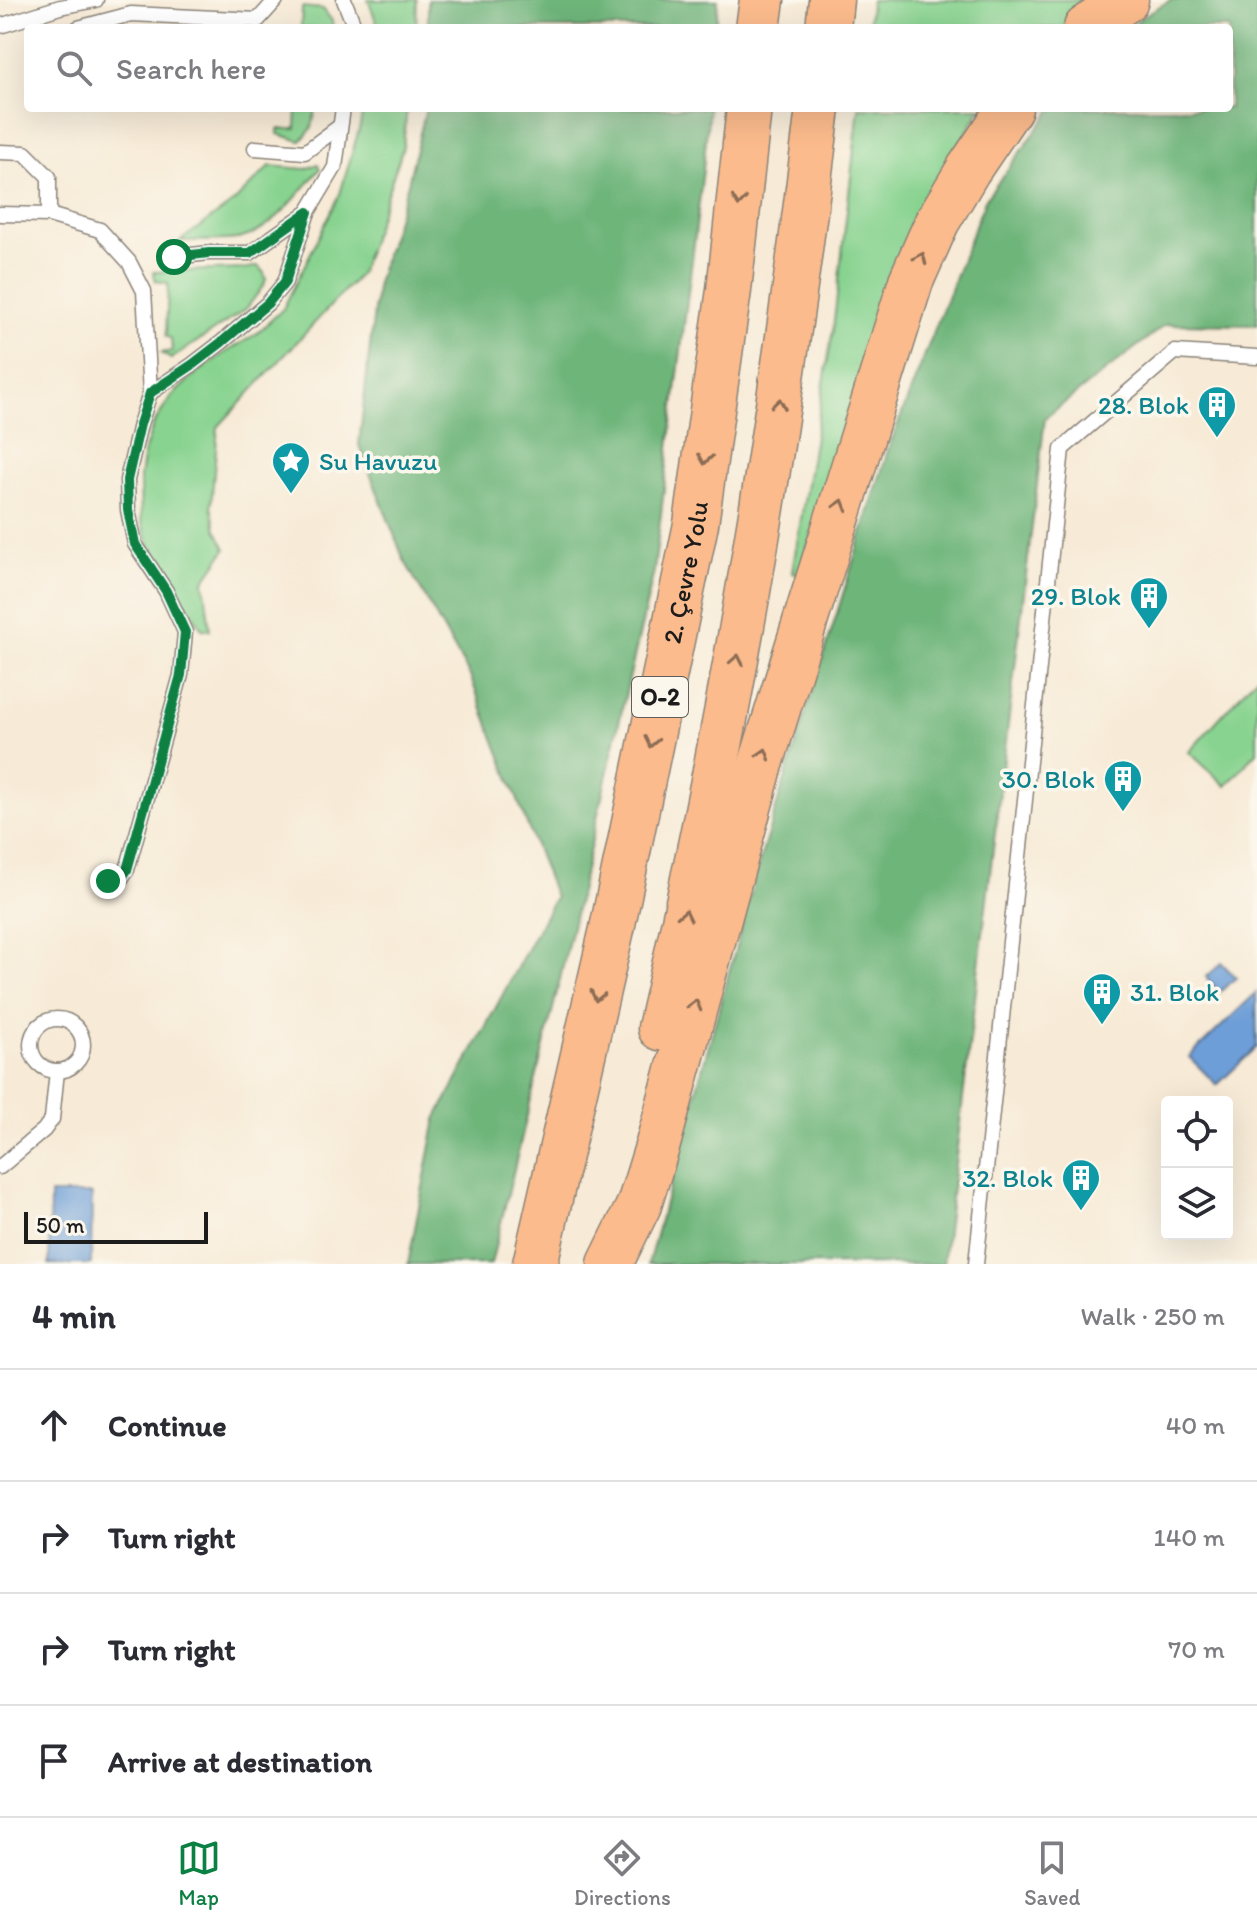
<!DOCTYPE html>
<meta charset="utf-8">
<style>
body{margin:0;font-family:Itim,sans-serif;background:#f7f7f7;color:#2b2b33}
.controls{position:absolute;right:24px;bottom:24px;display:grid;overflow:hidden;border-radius:8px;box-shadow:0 8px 32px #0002}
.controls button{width:72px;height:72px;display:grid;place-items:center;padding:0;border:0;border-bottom:2px solid #e1e1e2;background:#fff;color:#2b2b33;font:40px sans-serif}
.scale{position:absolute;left:24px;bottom:20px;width:184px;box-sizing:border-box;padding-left:8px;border:4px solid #1c1c1c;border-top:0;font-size:22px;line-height:28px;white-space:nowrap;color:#1c1c1c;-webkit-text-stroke:6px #fbf7ec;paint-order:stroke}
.stop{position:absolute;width:24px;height:24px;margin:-18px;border:6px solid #0b8043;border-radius:50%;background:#fff}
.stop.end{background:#0b8043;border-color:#fff;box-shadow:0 2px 8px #0008}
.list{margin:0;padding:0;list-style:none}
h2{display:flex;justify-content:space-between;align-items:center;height:104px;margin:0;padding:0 32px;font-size:34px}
h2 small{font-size:26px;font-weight:400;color:#7c7c81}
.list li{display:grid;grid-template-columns:52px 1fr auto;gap:24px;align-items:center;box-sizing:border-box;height:112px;padding:0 32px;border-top:2px solid #e1e1e2}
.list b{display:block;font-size:30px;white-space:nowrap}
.list em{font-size:26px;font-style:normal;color:#7c7c81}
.icon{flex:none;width:44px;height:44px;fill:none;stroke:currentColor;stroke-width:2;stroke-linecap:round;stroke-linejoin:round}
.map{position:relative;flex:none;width:1257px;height:1264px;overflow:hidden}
.search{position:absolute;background:#fff;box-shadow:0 8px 32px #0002;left:24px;right:24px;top:24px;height:88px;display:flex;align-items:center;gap:20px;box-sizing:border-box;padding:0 28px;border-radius:8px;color:#7c7c81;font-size:30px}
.sheet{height:552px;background:#fff}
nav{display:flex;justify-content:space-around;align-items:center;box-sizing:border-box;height:112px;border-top:2px solid #e1e1e2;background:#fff;font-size:22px;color:#7c7c81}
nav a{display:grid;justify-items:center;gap:4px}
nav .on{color:#0b8043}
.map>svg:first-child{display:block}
.green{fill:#88d390;stroke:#527856;stroke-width:2}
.forest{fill:#6eb57a;stroke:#45684b;stroke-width:2}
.water{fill:#6d9ed7;stroke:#445d7a;stroke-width:2}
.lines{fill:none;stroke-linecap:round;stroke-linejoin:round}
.lane-casing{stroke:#8a8379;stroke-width:17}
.highway-casing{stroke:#8a8379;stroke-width:47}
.lane{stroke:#fff;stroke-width:14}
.highway{stroke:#fbbb8c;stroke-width:44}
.oneway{stroke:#8c6c54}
.route{stroke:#0b8043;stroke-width:10}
.labels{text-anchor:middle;stroke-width:7;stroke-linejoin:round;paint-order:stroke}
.shield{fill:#fbf7ec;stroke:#5f5e5a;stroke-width:2}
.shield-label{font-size:24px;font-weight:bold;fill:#1c1c1c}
.culture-label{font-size:26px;fill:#0d838f;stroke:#fbf7ec;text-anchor:end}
.street-label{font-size:26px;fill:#1c1c1c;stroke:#fbf7ec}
</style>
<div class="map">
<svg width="1257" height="1264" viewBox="0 0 1257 1264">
<rect width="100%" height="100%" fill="#fbf7ec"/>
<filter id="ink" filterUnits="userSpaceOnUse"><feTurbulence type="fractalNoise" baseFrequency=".0125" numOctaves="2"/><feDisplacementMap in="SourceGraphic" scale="16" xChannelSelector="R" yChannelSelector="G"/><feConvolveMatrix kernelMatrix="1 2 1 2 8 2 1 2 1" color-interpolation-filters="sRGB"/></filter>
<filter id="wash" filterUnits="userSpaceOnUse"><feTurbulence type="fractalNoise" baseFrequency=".006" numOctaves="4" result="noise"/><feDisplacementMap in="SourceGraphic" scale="32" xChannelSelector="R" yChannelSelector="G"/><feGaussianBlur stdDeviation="1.8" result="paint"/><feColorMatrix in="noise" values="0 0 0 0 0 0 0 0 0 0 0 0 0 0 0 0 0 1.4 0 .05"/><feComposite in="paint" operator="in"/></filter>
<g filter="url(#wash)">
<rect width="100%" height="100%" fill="#f7ead6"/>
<g class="green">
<path d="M 368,0 L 417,0 L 416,28 L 376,28 L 377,23 Z"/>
<path d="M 871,0 L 1096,0 L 1061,28 L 868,28 Z"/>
<path d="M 302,7 L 323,9 L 332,21 L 333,28 L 301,28 Z"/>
<path d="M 297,108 L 316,108 L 312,128 L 301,141 L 278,134 L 278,129 L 296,129 Z"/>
<path d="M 363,108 L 407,108 L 403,147 L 360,274 L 218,427 L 211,506 L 216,529 L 226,549 L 204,581 L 210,630 L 202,629 L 181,594 L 165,576 L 147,539 L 141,520 L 140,476 L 144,452 L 154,423 L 172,396 L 193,376 L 220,356 L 256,334 L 283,309 L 340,194 L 360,126 Z"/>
<path d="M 859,108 L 981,108 L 924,204 L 798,574 L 792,572 L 833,330 Z"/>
<path d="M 318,164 L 320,169 C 300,192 273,230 242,238 C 226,242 197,240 180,241 L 234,202 L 270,166 L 306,169 Z"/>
<path d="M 258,266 L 264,273 L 266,279 L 264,285 L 246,309 L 171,359 L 161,353 L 172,351 L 171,339 L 166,336 L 168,283 L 156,281 L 153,272 L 244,269 Z"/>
<path d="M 1257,676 L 1257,752 L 1226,786 L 1189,752 Z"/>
</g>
<g class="forest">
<path d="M 428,0 L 718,0 L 716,28 L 428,28 Z"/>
<path d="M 1171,0 L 1257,0 L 1257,325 L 1166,324 L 1045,418 L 943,1264 L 648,1264 L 764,846 L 889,447 L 985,200 L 1053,108 L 1229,108 L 1229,28 L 1130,28 L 1143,16 Z"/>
<path d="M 426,108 L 709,108 L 703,170 L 654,571 L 557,992 L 491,1264 L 408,1264 L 436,1119 L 555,897 L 470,676 L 404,560 L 359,445 L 377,283 L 408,183 Z"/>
</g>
<g class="water">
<path d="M 1222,963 L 1236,978 L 1220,992 L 1206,977 Z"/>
<path d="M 1256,993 L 1257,1047 L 1217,1085 L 1189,1057 Z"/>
<path d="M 50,1194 L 92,1194 L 91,1264 L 49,1264 Z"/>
</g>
</g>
<g filter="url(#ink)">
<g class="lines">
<defs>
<g id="lane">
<path d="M 344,0 L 355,28"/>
<path d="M 0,26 L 60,7 L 96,0"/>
<path d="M 78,28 L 131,14 L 258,20 L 276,0"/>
<path d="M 255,148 L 305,152 L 340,126"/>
<path d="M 0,152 L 25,153 L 49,177 L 49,215"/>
<path d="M 0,214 L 49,215 L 100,230 L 129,262 L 144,291 L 150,393 L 140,424 L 127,480 L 128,510 L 135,544 L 166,591 L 185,632 L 181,675 L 127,870 L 120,880 L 108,881"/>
<path d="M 174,257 L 209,253 L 250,253 L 308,212"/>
<path d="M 150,393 L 192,365 L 222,342 L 268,303 L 285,282 L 308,212 L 335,167 L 343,108"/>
<circle cx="57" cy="1045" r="26"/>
<path d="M 0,1167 L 44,1130 L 52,1119 L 57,1071"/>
<path d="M 976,1264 L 1062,449 L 1175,352 L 1257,357"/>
</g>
<g id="highway">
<path d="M 758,28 L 762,0"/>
<path d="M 828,28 L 831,0"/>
<path d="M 1086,28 L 1126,0"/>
<path d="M 660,1028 C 731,724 781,417 818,108"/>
<path id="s1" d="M 535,1264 L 612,929 L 696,524 L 729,290 L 749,108"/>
<path d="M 610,1264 L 639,1205 L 658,1144 L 760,767 L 911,281 L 937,222 L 968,170 L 1010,108"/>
</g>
</defs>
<use href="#lane" class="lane-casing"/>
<use href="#highway" class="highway-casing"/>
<use href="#lane" class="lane"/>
<use href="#highway" class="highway"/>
</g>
<defs><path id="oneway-chevron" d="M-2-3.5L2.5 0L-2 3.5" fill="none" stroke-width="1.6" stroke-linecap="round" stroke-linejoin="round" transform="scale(2)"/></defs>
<g class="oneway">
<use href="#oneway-chevron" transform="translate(739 201) rotate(96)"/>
<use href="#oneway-chevron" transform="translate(921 258) rotate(-66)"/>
<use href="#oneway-chevron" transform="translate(779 404) rotate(-81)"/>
<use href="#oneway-chevron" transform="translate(705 459) rotate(98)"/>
<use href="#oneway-chevron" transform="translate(841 505) rotate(-73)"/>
<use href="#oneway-chevron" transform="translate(737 660) rotate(-79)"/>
<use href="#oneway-chevron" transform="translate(651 742) rotate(102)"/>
<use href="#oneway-chevron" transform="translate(764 754) rotate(-73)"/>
<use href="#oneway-chevron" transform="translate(685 915) rotate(-78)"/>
<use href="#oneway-chevron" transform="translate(597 996) rotate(103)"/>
<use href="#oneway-chevron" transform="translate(695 1005) rotate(-75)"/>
</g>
</g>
<g class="lines" filter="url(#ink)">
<path class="route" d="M 108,881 L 120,880 L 127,870 L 181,675 L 185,632 L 166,591 L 135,544 L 128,510 L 127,480 L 140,424 L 150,393 L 192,365 L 222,342 L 268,303 L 285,282 L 308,212 L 250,253 L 209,253 L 174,257"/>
</g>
<defs>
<symbol id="building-pin" viewBox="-11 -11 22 30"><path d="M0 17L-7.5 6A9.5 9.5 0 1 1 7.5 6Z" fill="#0f9aa8" stroke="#fbf7ec"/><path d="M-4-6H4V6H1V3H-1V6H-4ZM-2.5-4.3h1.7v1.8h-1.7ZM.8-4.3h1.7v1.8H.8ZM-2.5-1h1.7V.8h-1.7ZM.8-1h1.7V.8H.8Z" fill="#fff"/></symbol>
<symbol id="sight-pin" viewBox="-11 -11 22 30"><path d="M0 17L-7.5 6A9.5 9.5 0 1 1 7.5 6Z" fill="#0f9aa8" stroke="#fbf7ec"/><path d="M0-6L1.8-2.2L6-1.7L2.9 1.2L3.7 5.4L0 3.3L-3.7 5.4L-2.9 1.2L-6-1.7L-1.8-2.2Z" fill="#fff"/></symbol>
</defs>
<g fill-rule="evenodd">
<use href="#building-pin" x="1195" y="383" width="44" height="60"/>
<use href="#sight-pin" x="269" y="439" width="44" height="60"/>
<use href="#building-pin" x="1127" y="574" width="44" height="60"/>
<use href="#building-pin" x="1101" y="757" width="44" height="60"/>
<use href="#building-pin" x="1080" y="970" width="44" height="60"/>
<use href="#building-pin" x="1059" y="1156" width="44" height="60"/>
</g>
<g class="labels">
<rect class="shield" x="632" y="677" width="56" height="40" rx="6"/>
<g class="shield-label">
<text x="660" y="705">O-2</text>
</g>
<g class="culture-label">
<text x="1189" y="414">28. Blok</text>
<text x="319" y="470" text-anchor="start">Su Havuzu</text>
<text x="1121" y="605">29. Blok</text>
<text x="1095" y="788">30. Blok</text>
<text x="1130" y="1001" text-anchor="start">31. Blok</text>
<text x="1053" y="1187">32. Blok</text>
</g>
<g class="street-label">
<text dy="9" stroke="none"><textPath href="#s1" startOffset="708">2. Çevre Yolu</textPath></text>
</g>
</g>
</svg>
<div class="controls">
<button><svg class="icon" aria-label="locate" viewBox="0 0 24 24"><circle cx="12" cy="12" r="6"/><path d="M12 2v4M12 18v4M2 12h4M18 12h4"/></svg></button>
<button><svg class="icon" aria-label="layers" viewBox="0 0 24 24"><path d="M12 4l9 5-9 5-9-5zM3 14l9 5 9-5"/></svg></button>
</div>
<div class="scale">50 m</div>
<div class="stop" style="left:174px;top:257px"></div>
<div class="stop end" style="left:108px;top:881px"></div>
<div class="search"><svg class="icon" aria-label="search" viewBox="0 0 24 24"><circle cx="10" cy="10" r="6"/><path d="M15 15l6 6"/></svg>Search here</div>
</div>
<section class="sheet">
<h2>4 min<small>Walk · 250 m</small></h2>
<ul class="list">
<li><svg class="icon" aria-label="ahead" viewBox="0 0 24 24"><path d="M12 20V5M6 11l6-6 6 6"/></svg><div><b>Continue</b></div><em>40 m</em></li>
<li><svg class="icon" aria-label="right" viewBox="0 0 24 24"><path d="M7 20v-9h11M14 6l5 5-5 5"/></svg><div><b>Turn right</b></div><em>140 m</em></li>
<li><svg class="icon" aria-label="right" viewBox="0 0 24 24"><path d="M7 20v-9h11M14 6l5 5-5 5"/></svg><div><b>Turn right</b></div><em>70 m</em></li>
<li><svg class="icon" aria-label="arrive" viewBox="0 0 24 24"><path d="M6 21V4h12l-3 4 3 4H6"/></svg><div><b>Arrive at destination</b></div></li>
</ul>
</section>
<nav>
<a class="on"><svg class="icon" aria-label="map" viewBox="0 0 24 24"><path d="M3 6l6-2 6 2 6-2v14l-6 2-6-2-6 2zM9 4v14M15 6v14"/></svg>Map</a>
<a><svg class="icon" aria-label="directions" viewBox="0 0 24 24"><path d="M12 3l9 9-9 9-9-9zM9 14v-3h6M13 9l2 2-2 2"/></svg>Directions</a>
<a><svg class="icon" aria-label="saved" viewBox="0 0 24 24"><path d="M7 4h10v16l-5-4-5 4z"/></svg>Saved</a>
</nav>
